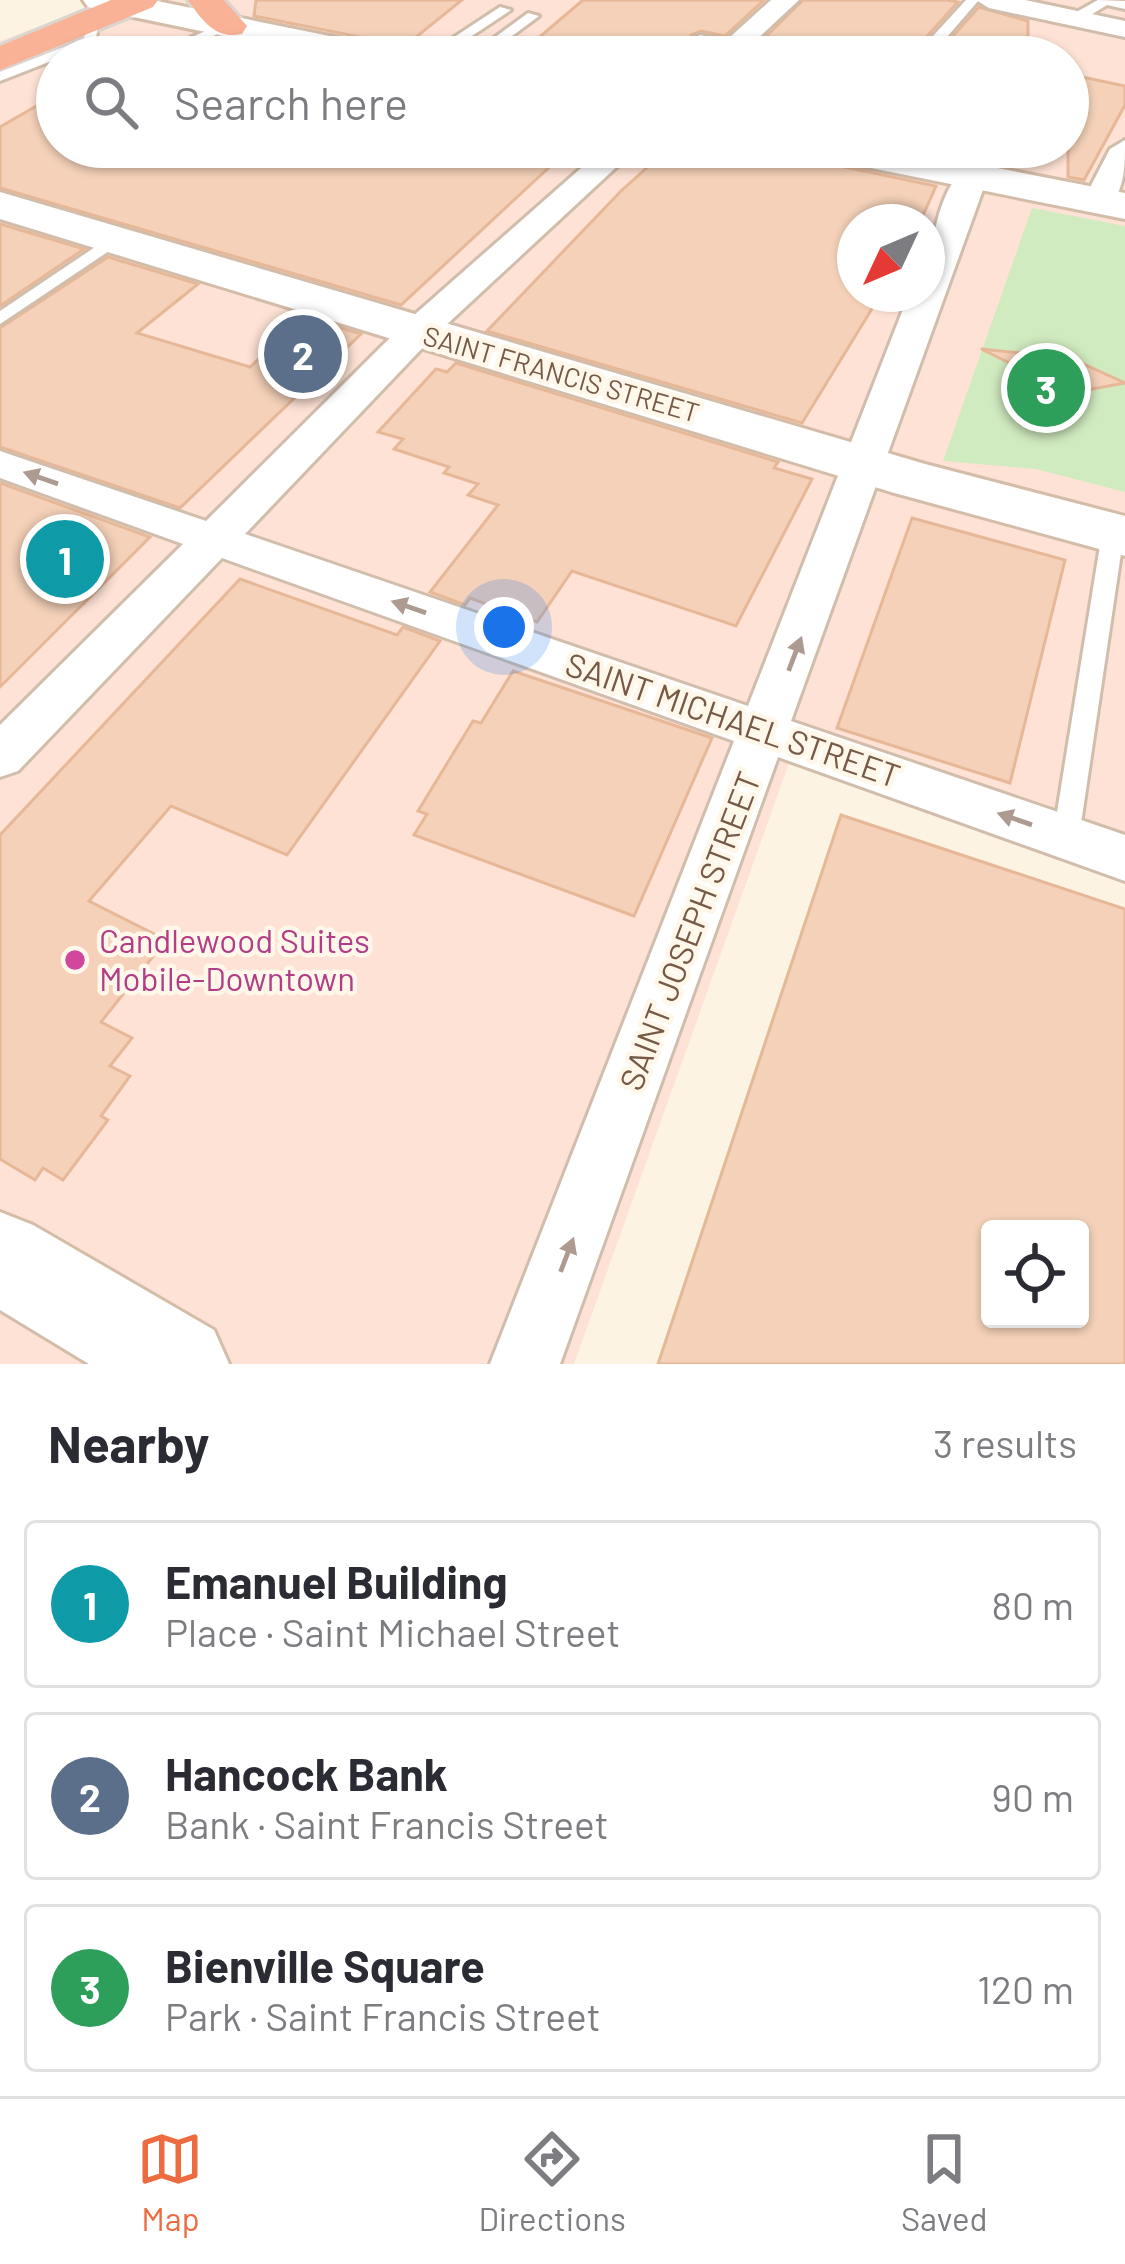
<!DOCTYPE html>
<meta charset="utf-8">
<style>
body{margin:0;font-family:Barlow,sans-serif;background:#f7f7f7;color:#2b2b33}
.controls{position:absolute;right:36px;bottom:36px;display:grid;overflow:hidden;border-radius:12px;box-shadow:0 3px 9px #0004}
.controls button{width:108px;height:108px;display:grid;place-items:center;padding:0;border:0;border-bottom:3px solid #e1e1e2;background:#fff;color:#2b2b33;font:60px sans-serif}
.compass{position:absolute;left:837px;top:204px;width:108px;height:108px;border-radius:50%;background:#fff;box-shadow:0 3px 9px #0004;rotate:226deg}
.you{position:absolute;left:504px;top:627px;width:42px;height:42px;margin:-30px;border:9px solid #fff;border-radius:50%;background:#1a73e8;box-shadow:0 0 0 18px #1a73e833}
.badge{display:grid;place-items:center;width:78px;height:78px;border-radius:50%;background:#ed6b41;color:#fff;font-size:39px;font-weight:700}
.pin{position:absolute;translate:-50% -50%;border:6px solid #fff;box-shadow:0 3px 12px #0006}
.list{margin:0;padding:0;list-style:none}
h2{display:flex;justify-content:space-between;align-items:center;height:156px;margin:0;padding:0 48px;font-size:51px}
h2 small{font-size:39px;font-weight:400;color:#7c7c81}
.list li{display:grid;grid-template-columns:78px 1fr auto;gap:36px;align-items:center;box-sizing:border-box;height:168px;margin:0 24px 24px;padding:0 24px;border:3px solid #e1e1e2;border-radius:12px}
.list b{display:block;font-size:45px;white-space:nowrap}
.list p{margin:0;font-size:39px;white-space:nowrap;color:#7c7c81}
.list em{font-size:39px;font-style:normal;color:#7c7c81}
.icon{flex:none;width:66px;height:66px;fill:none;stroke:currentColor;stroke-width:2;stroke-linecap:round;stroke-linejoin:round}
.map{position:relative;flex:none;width:1125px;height:1364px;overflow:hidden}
.search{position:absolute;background:#fff;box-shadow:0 3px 9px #0004;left:36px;right:36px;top:36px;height:132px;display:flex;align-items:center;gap:30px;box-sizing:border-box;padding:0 42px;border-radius:66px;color:#7c7c81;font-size:45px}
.sheet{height:732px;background:#fff}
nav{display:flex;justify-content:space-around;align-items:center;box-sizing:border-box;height:168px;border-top:3px solid #e1e1e2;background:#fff;font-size:33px;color:#7c7c81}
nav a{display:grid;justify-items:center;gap:6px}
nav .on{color:#ed6b41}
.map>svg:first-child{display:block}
.commercial{fill:#fee2d5;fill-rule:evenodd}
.green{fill:#d1ebc0}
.building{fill:#f4d1b8;stroke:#e7b898;stroke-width:3;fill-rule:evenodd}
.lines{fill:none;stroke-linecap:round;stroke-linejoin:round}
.lane-casing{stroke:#d1bdab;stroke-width:6}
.street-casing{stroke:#d1bdab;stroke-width:6}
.secondary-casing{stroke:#d4bda8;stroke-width:6}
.highway-casing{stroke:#dbd4cf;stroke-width:6}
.lane{fill:#fff;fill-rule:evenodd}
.street{fill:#fff;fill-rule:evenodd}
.secondary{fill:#fff;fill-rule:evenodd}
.highway{fill:#fab296;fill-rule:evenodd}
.oneway{fill:#ad9b91}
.hotel-dot{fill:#d1479c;stroke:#fff7e9;stroke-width:4.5}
.labels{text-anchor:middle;stroke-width:9;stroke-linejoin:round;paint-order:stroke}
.far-street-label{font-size:27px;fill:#765947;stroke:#fff7e9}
.street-label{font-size:33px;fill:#765947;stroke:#fff7e9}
.hotel-label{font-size:33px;fill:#b23c85;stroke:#fff7e9;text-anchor:start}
</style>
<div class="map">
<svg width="1125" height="1364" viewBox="0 0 1125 1364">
<rect width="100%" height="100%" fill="#fdf3e2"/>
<path class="commercial" d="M 109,0 L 1125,0 L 1125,875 L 792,755 L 574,1364 L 0,1364 L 0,41 ZM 57,57 L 1068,57 L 1068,147 L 57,147 ZM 855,222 L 927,222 L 927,294 L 855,294 Z"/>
<path class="green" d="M 1032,208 L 1125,226 L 1125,492 L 1036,469 L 943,461 Z"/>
<g class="building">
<path d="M 256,0 L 462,0 L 405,46 L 254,16 Z"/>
<path d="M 583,0 L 764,0 L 725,36 L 701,31 L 691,35 L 691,44 L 710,50 L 704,57 L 693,52 L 688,57 L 516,57 Z"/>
<path d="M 803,0 L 947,0 L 958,2 L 920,44 L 922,57 L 745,57 Z"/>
<path d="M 979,7 L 1028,21 L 1028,36 L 1012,57 L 934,57 Z"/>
<path d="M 1068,74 L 1125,86 L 1125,105 L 1084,180 L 1068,177 Z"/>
<path d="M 57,94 L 57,147 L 571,147 L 401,305 L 0,188 L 0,127 Z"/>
<path d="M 670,147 L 801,147 L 810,160 L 936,186 L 920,222 L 855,222 L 855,294 L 881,294 L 802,423 L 487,331 L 621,191 Z"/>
<path d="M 0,224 L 84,249 L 0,306 Z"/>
<path d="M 108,257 L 198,284 L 137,333 L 250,367 L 305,317 L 361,334 L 180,508 L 0,447 L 0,328 Z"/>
<path d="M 981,349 L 1070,358 L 1125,383 L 1071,393 Z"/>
<path d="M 456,363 L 778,462 L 774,468 L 812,479 L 736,626 L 572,571 L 537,622 L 470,598 L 465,605 L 430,592 L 498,505 L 468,495 L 478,484 L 444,473 L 449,467 L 394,449 L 403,439 L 378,432 L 436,369 L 447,372 Z"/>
<path d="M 0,483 L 150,537 L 0,687 Z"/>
<path d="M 912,518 L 1065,560 L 1010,783 L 837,728 Z"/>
<path d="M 240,579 L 397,635 L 403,627 L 440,641 L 287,855 L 171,806 L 89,901 L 166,940 L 101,1022 L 132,1038 L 110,1066 L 130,1076 L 101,1116 L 108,1120 L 63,1180 L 43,1168 L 35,1180 L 0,1159 L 0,835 Z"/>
<path d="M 513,671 L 712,738 L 634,916 L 414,835 L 427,814 L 418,811 L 473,721 L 481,723 Z"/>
<path d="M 841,815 L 1125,909 L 1125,1364 L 658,1364 ZM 990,1229 L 1080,1229 L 1080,1319 L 990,1319 Z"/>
</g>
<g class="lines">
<defs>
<g id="lane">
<path d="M 966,0 L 979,0 L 933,53 L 923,53 L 923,47 Z"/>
<path d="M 1098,0 L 1125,1 L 1125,9 L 1107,5 L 1081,21 L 1071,21 L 1071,15 Z"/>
<path d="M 500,7 L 511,10 L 440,57 L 424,57 Z"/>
<path d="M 528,13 L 539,16 L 484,57 L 468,57 Z"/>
<path d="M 88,16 L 99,19 L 95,44 L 0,81 L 0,72 L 84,39 Z"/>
<path d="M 224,23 L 236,26 L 165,57 L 146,57 Z"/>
<path d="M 270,32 L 282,35 L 255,57 L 240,57 Z"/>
<path d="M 700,35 L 739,43 L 741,46 L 734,50 L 695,42 L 693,39 Z"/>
<path d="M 110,237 L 124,241 L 0,324 L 0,311 Z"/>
<path d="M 1113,526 L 1124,533 L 1079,837 L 1075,845 L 1066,848 L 1057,845 L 1053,837 L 1102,533 Z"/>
</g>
<g id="street">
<path d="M 771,0 L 799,0 L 738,57 L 708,57 Z"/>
<path d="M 976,0 L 1025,0 L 1125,21 L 1125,37 L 989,8 Z"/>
<path d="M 1125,140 C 1125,167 1125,185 1110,208 L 1088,208 L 1083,201 L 1110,149 Z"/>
<path d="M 605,147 L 638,147 L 430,340 L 245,534 L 748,706 L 909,294 L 927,294 C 927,264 938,175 972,167 L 983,169 L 988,176 L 791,721 L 1125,835 L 1125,881 L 778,757 L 560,1364 L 490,1364 L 734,741 L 222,558 L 18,771 L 0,777 L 0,725 L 183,544 L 0,478 L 0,451 L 206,521 L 404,324 Z"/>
</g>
<g id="secondary">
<path d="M 83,0 L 152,0 L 379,46 L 392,49 L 398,57 L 325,57 L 100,10 L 88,7 Z"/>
<path d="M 805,147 L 890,147 L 1125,193 L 1125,219 L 826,159 L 811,156 Z"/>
<path d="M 0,192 L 925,464 L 1125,516 L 1125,556 L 891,492 L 0,219 Z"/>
<path d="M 0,1212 L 33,1225 L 214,1330 L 229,1364 L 89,1364 L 0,1310 Z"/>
</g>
<g id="highway">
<path d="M 111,0 L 158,0 L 153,7 L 0,70 L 0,46 Z"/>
<path d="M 188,0 L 224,0 L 247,26 L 242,34 C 215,40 202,20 188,0 Z"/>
</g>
</defs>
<use href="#lane" class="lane-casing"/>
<use href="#street" class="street-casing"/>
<use href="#secondary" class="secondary-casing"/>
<use href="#highway" class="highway-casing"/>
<use href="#lane" class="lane"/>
<use href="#street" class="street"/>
<use href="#secondary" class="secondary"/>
<use href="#highway" class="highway"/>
</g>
<defs><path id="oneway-solid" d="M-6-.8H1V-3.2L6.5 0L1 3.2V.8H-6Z" transform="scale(3)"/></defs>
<g class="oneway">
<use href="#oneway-solid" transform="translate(41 478) rotate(-161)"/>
<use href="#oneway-solid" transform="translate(409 607) rotate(-161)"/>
<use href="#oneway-solid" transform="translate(795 654) rotate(-69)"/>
<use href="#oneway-solid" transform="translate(1015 819) rotate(-161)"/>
<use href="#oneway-solid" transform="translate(567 1255) rotate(-69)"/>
</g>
<circle class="hotel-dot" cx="75" cy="960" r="12"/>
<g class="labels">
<g class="far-street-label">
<text transform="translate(561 375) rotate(16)" y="9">SAINT FRANCIS STREET</text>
</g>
<g class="street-label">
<text transform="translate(733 720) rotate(19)" y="12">SAINT MICHAEL STREET</text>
<text transform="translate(690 931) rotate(-69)" y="12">SAINT JOSEPH STREET</text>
</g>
<g class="hotel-label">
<text x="99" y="953">Candlewood Suites<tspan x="99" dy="38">Mobile-Downtown</tspan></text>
</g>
</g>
</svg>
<div class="controls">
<button><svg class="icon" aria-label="locate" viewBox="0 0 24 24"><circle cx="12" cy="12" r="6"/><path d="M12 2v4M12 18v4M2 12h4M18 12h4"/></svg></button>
</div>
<svg class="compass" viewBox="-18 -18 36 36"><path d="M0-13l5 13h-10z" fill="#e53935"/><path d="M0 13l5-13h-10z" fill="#7c7c81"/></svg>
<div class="you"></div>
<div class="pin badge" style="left:65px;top:559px;background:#0f9aa8">1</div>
<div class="pin badge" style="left:303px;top:354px;background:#5c6f8a">2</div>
<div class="pin badge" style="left:1046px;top:388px;background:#2e9e5b">3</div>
<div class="search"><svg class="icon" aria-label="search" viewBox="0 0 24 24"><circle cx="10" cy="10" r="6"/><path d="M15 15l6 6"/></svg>Search here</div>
</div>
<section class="sheet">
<h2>Nearby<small>3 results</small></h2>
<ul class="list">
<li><span class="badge" style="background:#0f9aa8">1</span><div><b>Emanuel Building</b><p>Place · Saint Michael Street</p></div><em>80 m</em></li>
<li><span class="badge" style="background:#5c6f8a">2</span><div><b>Hancock Bank</b><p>Bank · Saint Francis Street</p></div><em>90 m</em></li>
<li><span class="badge" style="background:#2e9e5b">3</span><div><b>Bienville Square</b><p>Park · Saint Francis Street</p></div><em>120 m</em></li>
</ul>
</section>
<nav>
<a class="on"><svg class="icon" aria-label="map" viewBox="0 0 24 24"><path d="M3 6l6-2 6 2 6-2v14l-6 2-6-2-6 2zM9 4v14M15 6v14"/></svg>Map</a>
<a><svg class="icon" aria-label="directions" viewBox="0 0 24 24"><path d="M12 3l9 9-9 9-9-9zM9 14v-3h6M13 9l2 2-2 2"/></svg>Directions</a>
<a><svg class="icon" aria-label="saved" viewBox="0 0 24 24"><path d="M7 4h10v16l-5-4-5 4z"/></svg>Saved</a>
</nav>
